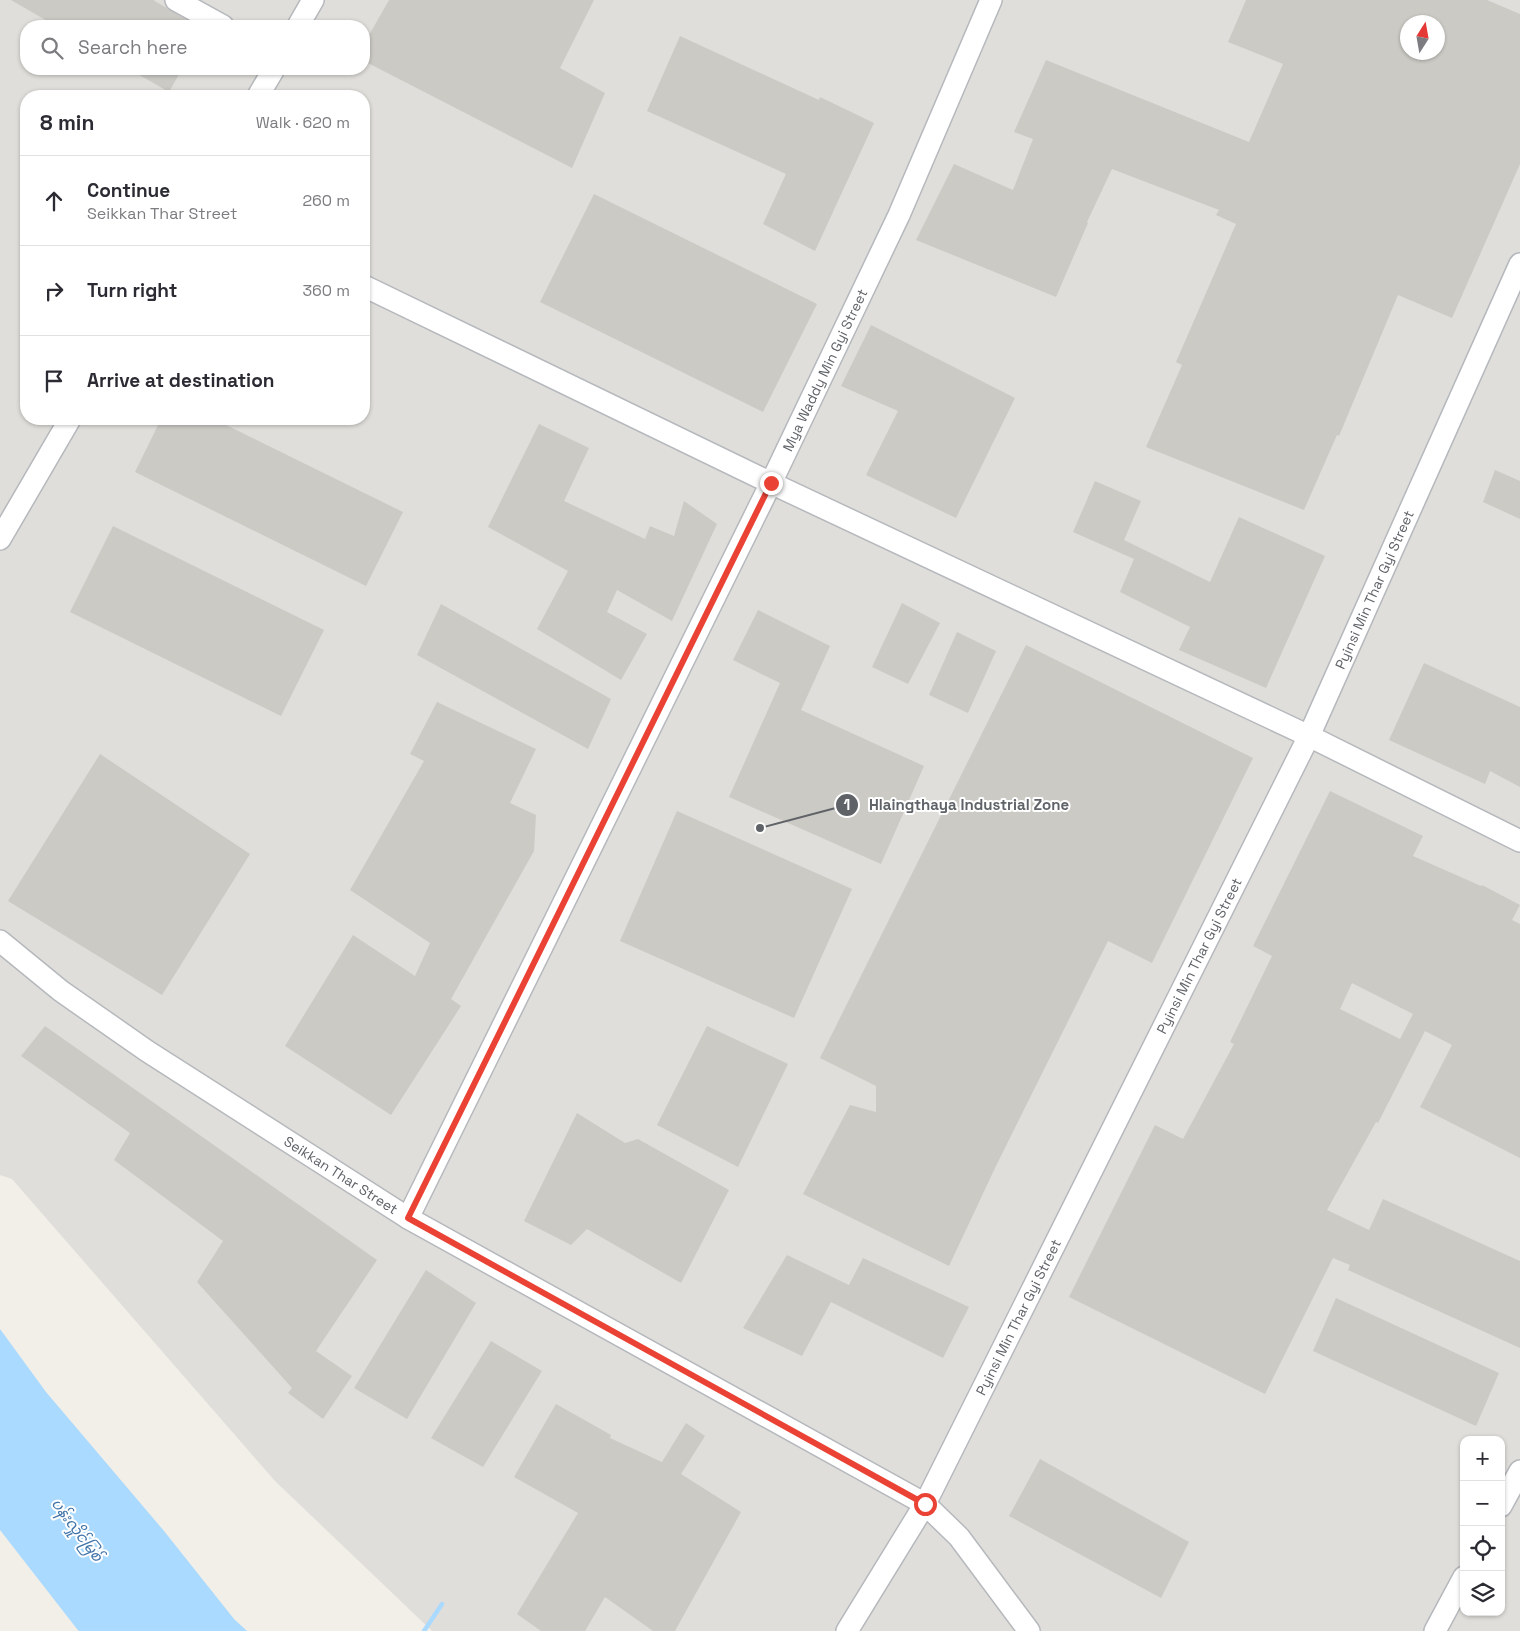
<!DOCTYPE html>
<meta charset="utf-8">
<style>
body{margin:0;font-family:"Space Grotesk","Noto Sans Myanmar",sans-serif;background:#f2f2f3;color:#2b2b33}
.controls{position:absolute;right:15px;bottom:15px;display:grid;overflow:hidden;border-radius:10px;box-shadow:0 1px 4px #0004}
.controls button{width:45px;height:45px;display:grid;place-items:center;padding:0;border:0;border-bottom:1px solid #e1e1e2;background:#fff;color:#2b2b33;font:25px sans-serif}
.compass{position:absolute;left:1400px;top:15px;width:45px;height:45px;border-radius:50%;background:#fff;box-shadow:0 1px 4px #0004;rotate:11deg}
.stop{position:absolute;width:15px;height:15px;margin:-11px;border:4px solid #ea4335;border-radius:50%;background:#fff}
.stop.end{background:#ea4335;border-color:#fff;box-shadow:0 1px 5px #0008}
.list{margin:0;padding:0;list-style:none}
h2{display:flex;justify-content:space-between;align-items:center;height:65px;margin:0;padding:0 20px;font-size:21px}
h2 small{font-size:16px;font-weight:400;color:#7c7c81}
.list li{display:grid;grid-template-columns:32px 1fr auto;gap:15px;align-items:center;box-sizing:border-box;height:90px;padding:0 20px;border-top:1px solid #e1e1e2}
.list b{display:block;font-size:19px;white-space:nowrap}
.list p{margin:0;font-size:16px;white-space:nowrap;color:#7c7c81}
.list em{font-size:16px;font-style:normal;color:#7c7c81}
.icon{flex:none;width:28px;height:28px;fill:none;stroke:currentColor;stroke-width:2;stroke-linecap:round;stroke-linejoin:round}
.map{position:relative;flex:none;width:1520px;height:1631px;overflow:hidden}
.search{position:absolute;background:#fff;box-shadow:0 1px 4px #0004;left:20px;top:20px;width:350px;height:55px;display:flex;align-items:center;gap:12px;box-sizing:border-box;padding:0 18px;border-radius:20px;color:#7c7c81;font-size:19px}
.panel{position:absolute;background:#fff;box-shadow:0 1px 4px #0004;left:20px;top:90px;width:350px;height:335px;border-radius:20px}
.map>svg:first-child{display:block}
.industrial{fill:#e0deda;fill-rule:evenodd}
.water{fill:#aadaff}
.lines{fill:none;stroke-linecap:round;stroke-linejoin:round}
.stream{stroke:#aadaff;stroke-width:4.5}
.building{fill:#cccac5;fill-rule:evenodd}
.minor-casing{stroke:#b5b8bc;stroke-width:24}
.minor{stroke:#fff;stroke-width:21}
.route{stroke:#ea4335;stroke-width:6}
.labels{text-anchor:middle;stroke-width:4;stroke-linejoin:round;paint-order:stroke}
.street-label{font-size:14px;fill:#5f6368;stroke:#fff}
.water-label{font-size:15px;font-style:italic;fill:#4174aa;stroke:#fff}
.leader{fill:none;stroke:#5f6368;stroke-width:2}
.callout-dot{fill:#5f6368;stroke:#fff;stroke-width:2}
.mark-label{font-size:15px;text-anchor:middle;font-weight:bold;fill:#fff}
.callout-label{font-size:15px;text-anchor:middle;font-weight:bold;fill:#5f6368;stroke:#fff;stroke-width:4;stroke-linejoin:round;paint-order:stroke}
</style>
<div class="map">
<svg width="1520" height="1631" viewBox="0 0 1520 1631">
<rect width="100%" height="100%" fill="#f1efe8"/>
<path class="industrial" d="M 0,0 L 1520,0 L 1520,1631 L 432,1631 L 275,1481 L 12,1179 L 0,1175 ZM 1408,22 L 1438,22 L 1438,52 L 1408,52 ZM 26,26 L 364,26 L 364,69 L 26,69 ZM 26,96 L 364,96 L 364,419 L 26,419 ZM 1464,1440 L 1501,1440 L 1501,1612 L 1464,1612 Z"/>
<path class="water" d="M 0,1329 L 46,1392 L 164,1531 L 234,1619 L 247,1631 L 79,1631 L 77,1629 L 0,1530 Z"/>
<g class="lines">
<path class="stream" d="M 424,1631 L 442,1604"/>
</g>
<g class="building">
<path d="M 11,0 L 153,0 L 198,26 L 56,26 Z"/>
<path d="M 389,0 L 594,0 L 560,68 L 605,93 L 572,168 L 364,61 L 364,44 Z"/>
<path d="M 1246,0 L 1487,0 L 1520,14 L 1520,164 L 1452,318 L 1398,295 L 1339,436 L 1337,435 L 1304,510 L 1146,447 L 1182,365 L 1176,362 L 1236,224 L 1216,215 L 1219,210 L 1112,169 L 1087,222 L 1088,223 L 1056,297 L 916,240 L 954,164 L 1013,190 L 1033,139 L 1014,132 L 1046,60 L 1249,142 L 1283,64 L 1228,42 ZM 1408,22 L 1438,22 L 1438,52 L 1408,52 Z"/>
<path d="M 680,36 L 819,100 L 820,97 L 874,123 L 815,251 L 763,224 L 786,174 L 647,111 Z"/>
<path d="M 129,69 L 182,69 L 169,92 Z"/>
<path d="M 594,194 L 817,304 L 763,412 L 540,302 Z"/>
<path d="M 871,325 L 1015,398 L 956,518 L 866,475 L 898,411 L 841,386 Z"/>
<path d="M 161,419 L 214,419 L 403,512 L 366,586 L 135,472 Z"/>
<path d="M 539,424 L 589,448 L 564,501 L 645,539 L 650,526 L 674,536 L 684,501 L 717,524 L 672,621 L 617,590 L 607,612 L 647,634 L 621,680 L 537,629 L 568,571 L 488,527 Z"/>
<path d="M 1495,470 L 1520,481 L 1520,519 L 1483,502 Z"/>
<path d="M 1095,481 L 1141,501 L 1124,540 L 1210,582 L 1239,517 L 1325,556 L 1266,688 L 1179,650 L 1190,627 L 1120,592 L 1134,559 L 1073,532 Z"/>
<path d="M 113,526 L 324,630 L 281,716 L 70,612 Z"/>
<path d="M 902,603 L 940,623 L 908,684 L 872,667 Z"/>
<path d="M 441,604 L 611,699 L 588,749 L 417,655 Z"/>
<path d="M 758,610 L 830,646 L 801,710 L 924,766 L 881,864 L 729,797 L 780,683 L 733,660 Z"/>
<path d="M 957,632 L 996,651 L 968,713 L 929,695 Z"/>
<path d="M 1026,645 L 1253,758 L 1152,963 L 1108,941 L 996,1166 L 949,1266 L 803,1194 L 850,1105 L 876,1112 L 876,1086 L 820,1058 Z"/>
<path d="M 1424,663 L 1520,707 L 1520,787 L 1490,771 L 1485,784 L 1389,740 Z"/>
<path d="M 437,702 L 536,749 L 510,803 L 536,815 L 534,851 L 451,999 L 461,1006 L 391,1115 L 285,1046 L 353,935 L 415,976 L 430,943 L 350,890 L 424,761 L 410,754 Z"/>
<path d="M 100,754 L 250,854 L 162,995 L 8,901 Z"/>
<path d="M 1330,791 L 1423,836 L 1413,856 L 1481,886 L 1482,885 L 1520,905 L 1512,920 L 1520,924 L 1520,1158 L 1420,1107 L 1452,1045 L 1425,1031 L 1378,1123 L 1376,1122 L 1327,1210 L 1369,1230 L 1383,1199 L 1520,1261 L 1520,1348 L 1348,1270 L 1350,1265 L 1333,1258 L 1265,1394 L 1069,1297 L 1155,1125 L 1183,1139 L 1234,1044 L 1230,1042 L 1272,956 L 1253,946 ZM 1352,983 L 1413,1014 L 1400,1039 L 1340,1009 Z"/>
<path d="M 677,811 L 852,889 L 794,1018 L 620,941 Z"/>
<path d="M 45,1026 L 377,1260 L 316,1351 L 352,1376 L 323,1419 L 288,1393 L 292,1388 L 197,1282 L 223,1241 L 114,1160 L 130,1133 L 21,1056 Z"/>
<path d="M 707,1026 L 788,1064 L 738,1167 L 657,1125 Z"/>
<path d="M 577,1113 L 625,1143 L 638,1139 L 729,1190 L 681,1283 L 587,1229 L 571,1245 L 524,1221 Z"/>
<path d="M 787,1255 L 849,1285 L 863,1258 L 969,1307 L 943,1358 L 831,1302 L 802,1356 L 743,1328 Z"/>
<path d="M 426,1270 L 476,1303 L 407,1419 L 354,1388 Z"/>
<path d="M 1336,1298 L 1499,1373 L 1476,1426 L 1313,1351 Z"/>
<path d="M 491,1341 L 542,1371 L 483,1467 L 431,1438 Z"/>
<path d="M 556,1404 L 611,1435 L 610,1438 L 662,1462 L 686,1423 L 705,1436 L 681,1474 L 741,1512 L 675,1631 L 653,1631 L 605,1597 L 585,1631 L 541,1631 L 517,1614 L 578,1513 L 514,1477 Z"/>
<path d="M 1040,1459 L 1189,1542 L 1161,1598 L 1009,1516 Z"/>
</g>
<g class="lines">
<defs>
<g id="minor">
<path d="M 176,0 L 223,26"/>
<path d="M 298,26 L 313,0"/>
<path d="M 258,96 L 274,69"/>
<path d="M 364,286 L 771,483 L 1309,736 L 1520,841"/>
<path d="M 0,539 L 70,419"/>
<path id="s1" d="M 0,941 L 61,991 L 147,1051 L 408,1218 L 925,1504 L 959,1537 L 1029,1631"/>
<path id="s2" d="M 408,1218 L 771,483 L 899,215 L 991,0"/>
<path d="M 1501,1506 L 1520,1471"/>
<path id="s3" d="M 847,1631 L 925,1504 L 1309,736 L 1520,264"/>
<path d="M 1435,1631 L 1464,1577"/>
</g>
</defs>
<use href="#minor" class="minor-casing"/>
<use href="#minor" class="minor"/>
</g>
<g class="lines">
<path class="route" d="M 771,483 L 408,1218 L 925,1504"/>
</g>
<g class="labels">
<g class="street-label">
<text dy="5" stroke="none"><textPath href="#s2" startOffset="945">Mya Waddy Min Gyi Street</textPath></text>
<text dy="5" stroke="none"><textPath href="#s3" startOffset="1168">Pyinsi Min Thar Gyi Street</textPath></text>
<text dy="5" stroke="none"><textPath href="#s3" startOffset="762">Pyinsi Min Thar Gyi Street</textPath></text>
<text dy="5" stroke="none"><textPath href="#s1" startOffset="414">Seikkan Thar Street</textPath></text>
<text dy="5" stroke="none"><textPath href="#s3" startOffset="358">Pyinsi Min Thar Gyi Street</textPath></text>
</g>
<g class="water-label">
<text transform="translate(77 1530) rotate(53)" y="5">ပန်းလှိုင်မြစ်</text>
</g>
</g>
<path class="leader" d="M760 828L847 805"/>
<g class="callout-dot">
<circle cx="760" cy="828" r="5"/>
<circle cx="847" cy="805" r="12"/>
</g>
<g class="mark-label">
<text x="847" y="810">1</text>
</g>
<g class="callout-label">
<text x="969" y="810">Hlaingthaya Industrial Zone</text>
</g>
</svg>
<div class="controls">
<button>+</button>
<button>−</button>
<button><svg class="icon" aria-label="locate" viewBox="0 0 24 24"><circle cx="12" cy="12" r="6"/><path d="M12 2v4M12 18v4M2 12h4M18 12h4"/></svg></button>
<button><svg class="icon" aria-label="layers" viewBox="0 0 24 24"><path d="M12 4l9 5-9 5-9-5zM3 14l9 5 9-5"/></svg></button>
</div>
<svg class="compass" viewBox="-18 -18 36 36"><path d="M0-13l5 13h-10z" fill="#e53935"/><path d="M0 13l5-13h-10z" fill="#7c7c81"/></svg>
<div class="stop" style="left:925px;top:1504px"></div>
<div class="stop end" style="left:771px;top:483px"></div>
<div class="search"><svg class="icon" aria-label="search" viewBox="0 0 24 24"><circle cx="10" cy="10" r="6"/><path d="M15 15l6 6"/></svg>Search here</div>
<section class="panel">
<h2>8 min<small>Walk · 620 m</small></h2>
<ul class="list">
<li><svg class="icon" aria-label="ahead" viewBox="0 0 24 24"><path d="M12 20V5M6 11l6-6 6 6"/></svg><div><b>Continue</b><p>Seikkan Thar Street</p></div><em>260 m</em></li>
<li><svg class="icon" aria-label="right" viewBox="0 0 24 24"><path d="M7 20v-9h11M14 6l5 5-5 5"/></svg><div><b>Turn right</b></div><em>360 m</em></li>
<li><svg class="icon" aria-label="arrive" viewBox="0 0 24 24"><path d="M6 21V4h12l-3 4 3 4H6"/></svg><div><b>Arrive at destination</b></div></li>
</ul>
</section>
</div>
